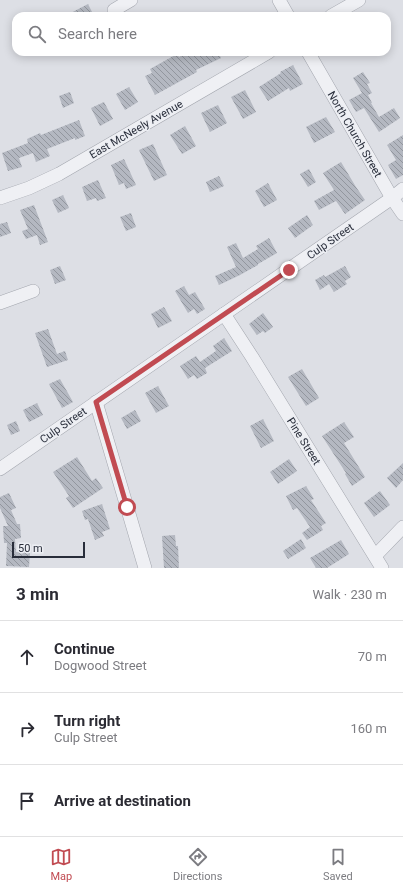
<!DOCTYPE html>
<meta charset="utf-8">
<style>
body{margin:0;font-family:Roboto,sans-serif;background:#f7f7f7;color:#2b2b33}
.scale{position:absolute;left:12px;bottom:10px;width:73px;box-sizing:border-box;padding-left:4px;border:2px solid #282d3a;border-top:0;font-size:11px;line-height:14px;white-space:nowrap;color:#282d3a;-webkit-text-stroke:3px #eceef3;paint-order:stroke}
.stop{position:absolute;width:12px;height:12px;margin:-9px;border:3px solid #c14b52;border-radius:50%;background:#fff}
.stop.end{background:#c14b52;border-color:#fff;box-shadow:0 1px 4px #0008}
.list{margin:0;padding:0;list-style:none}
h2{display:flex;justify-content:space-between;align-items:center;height:52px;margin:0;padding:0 16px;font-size:17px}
h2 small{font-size:13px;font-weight:400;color:#7c7c81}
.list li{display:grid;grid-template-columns:26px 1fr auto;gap:12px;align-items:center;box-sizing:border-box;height:72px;padding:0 16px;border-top:1px solid #e1e1e2}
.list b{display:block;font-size:15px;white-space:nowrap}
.list p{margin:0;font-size:13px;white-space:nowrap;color:#7c7c81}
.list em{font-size:13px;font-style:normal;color:#7c7c81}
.icon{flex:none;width:22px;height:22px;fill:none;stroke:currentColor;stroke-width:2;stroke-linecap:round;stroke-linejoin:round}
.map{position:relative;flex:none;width:403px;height:568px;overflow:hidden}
.search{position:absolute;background:#fff;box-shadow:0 2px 10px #0003;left:12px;right:12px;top:12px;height:44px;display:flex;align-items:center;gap:10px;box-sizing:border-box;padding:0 14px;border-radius:12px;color:#7c7c81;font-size:15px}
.sheet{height:268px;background:#fff}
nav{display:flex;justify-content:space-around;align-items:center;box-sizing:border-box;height:56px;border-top:1px solid #e1e1e2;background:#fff;font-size:11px;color:#7c7c81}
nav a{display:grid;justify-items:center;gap:2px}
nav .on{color:#c14b52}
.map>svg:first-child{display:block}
.building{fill:url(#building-back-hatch)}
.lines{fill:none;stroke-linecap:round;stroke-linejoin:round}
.minor-casing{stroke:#a3a6ae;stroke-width:14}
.minor{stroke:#eff0f4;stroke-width:13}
.route{stroke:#c14b52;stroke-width:5}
.labels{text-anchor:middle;stroke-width:3;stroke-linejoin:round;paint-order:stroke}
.street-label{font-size:11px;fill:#282d3a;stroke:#eceef3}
</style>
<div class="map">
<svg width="403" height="568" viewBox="0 0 403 568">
<defs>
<pattern id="building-back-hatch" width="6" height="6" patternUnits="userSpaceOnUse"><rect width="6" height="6" fill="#b4b8c1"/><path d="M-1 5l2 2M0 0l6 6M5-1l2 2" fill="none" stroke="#92969e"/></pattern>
</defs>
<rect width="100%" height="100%" fill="#dddfe5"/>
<g class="building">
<path d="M 88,4 L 94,16 L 65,16 Z"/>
<path d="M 188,52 L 218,52 L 221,58 L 196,70 L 197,72 L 155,95 L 145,76 L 152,73 L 150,69 L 177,54 L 179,57 Z"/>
<path d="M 293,65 L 303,84 L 290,91 L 289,88 L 268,101 L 259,87 L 281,73 L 280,72 Z"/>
<path d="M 363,72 L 370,83 L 367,84 L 372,93 L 368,95 L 372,103 L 371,103 L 379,117 L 394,108 L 400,118 L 379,132 L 364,108 L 356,112 L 349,100 L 362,93 L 353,78 Z"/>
<path d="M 129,87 L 138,102 L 125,110 L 116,94 Z"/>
<path d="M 245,90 L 256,112 L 243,119 L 231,97 Z"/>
<path d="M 70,92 L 74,103 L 63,108 L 59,96 Z"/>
<path d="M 104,102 L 113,119 L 100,126 L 91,108 Z"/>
<path d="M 218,105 L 227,123 L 210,132 L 201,113 Z"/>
<path d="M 326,117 L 335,132 L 314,143 L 306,127 Z"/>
<path d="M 79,120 L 85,136 L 75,140 L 75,138 L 47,149 L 50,156 L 36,162 L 33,153 L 19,158 L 22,167 L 8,171 L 2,153 L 28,143 L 27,139 L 40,133 L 41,135 Z"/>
<path d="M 185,126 L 196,146 L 182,154 L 170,135 Z"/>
<path d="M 403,135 L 403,175 L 396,179 L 388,165 L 396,160 L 387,145 Z"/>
<path d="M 153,144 L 167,175 L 154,181 L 139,150 Z"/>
<path d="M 124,159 L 136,185 L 126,189 L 124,183 L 119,185 L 111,165 Z"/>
<path d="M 341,162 L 356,187 L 365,200 L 345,214 L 336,201 L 319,210 L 314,201 L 334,190 L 323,173 Z"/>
<path d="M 309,169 L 316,182 L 308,187 L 300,174 Z"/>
<path d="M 219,176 L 224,186 L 210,192 L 206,182 Z"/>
<path d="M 98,180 L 106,198 L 97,201 L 96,198 L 87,201 L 82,187 Z"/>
<path d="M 268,183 L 277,200 L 264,207 L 255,191 Z"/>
<path d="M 63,195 L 69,208 L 58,213 L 52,200 Z"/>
<path d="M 34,205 L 48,242 L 40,245 L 37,235 L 26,239 L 22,231 L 28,229 L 20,210 Z"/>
<path d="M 131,213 L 136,227 L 126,231 L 120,217 Z"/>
<path d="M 307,215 L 313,225 L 295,238 L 288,228 Z"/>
<path d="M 7,222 L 11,233 L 0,237 L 0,224 Z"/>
<path d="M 269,238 L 277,253 L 258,264 L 258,265 L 240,275 L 219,285 L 215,276 L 236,267 L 227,247 L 236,243 L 243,258 L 258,249 L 256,246 Z"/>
<path d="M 60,266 L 66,280 L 55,284 L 50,270 Z"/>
<path d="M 345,266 L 351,277 L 345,281 L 347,284 L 334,292 L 329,284 L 320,290 L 315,280 L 324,275 L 325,277 Z"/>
<path d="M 184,286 L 189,295 L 195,292 L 205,309 L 197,314 L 194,309 L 188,313 L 175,291 Z"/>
<path d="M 164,307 L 172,321 L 158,328 L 151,314 Z"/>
<path d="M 263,313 L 273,327 L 265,333 L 263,331 L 257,335 L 249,324 Z"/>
<path d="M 48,329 L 57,354 L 65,351 L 68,360 L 47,367 L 35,333 Z"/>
<path d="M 224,338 L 232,351 L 205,368 L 207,373 L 197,379 L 194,375 L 188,379 L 180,366 L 196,356 L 200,362 L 216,351 L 213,346 Z"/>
<path d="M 302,369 L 319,398 L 306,406 L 288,377 Z"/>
<path d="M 60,379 L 73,402 L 62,408 L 49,384 Z"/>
<path d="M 158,386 L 169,406 L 156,413 L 145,393 Z"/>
<path d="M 37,403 L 43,415 L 29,422 L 23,410 Z"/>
<path d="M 135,410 L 141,421 L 127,429 L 121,418 Z"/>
<path d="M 263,419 L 274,441 L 261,448 L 250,426 Z"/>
<path d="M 16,421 L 20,431 L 11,435 L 7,425 Z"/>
<path d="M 344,422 L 354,437 L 344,443 L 365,477 L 352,486 L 345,474 L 346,473 L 322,436 Z"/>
<path d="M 77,457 L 92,481 L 96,478 L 103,488 L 73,508 L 66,498 L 69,496 L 53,472 Z"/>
<path d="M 289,459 L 297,471 L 278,484 L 270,472 Z"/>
<path d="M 403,463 L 403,480 L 396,488 L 387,478 Z"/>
<path d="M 306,486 L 314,499 L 311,500 L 326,523 L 321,526 L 323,530 L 307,540 L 302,533 L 310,527 L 297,508 L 293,510 L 286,496 Z"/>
<path d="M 380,491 L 390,505 L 374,517 L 364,503 Z"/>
<path d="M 9,493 L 16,508 L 11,510 L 17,524 L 20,524 L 21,538 L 15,539 L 16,552 L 30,553 L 29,567 L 6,566 L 7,543 L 4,543 L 3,526 L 8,526 L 0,508 L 0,497 Z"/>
<path d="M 102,504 L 110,529 L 102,532 L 104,536 L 95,540 L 88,519 L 85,520 L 82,511 Z"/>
<path d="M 175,535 L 176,546 L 178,546 L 179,568 L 164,568 L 162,536 Z"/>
<path d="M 301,539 L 306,548 L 288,559 L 283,551 Z"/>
<path d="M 341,540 L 349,554 L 327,568 L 316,568 L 310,558 Z"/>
</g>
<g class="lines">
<defs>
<g id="minor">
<path d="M 279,0 L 288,16"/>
<path d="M 114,10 L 131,0"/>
<path d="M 331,16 L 359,0"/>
<path d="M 308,52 L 392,198 L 403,214"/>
<path d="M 0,198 L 29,188 L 59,174 L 269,52"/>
<path d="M 0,303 L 33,291"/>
<path d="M 224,314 L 252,357 L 382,568"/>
<path d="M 96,402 L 145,568"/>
<path d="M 0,469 L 392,198 L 403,189"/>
<path d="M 375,556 L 403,527"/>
</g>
</defs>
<use href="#minor" class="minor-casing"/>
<use href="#minor" class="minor"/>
</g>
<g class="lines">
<path class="route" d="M 127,507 L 96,402 L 289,270"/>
</g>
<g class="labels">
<g class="street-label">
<text transform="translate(136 129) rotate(-30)" y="4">East McNeely Avenue</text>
<text transform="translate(355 134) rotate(60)" y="4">North Church Street</text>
<text transform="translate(330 241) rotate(-35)" y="4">Culp Street</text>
<text transform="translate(63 425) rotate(-35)" y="4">Culp Street</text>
<text transform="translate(304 441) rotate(58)" y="4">Pine Street</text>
</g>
</g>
</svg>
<div class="scale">50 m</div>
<div class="stop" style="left:127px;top:507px"></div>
<div class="stop end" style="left:289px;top:270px"></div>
<div class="search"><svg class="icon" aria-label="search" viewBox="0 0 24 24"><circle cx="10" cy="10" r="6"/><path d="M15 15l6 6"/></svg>Search here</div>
</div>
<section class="sheet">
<h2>3 min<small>Walk · 230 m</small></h2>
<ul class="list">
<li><svg class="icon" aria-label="ahead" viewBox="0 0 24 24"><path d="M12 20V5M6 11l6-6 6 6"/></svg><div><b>Continue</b><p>Dogwood Street</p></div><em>70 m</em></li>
<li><svg class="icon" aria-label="right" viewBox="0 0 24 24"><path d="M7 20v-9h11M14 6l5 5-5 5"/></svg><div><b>Turn right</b><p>Culp Street</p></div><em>160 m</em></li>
<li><svg class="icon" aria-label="arrive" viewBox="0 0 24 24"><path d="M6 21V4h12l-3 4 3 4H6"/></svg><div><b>Arrive at destination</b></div></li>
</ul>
</section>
<nav>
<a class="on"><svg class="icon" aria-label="map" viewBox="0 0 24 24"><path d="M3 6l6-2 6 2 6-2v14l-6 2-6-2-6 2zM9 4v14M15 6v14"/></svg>Map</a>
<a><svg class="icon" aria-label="directions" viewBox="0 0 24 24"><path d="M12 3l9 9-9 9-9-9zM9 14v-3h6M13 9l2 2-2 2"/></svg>Directions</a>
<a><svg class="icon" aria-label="saved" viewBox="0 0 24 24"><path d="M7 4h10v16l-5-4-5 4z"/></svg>Saved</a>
</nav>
